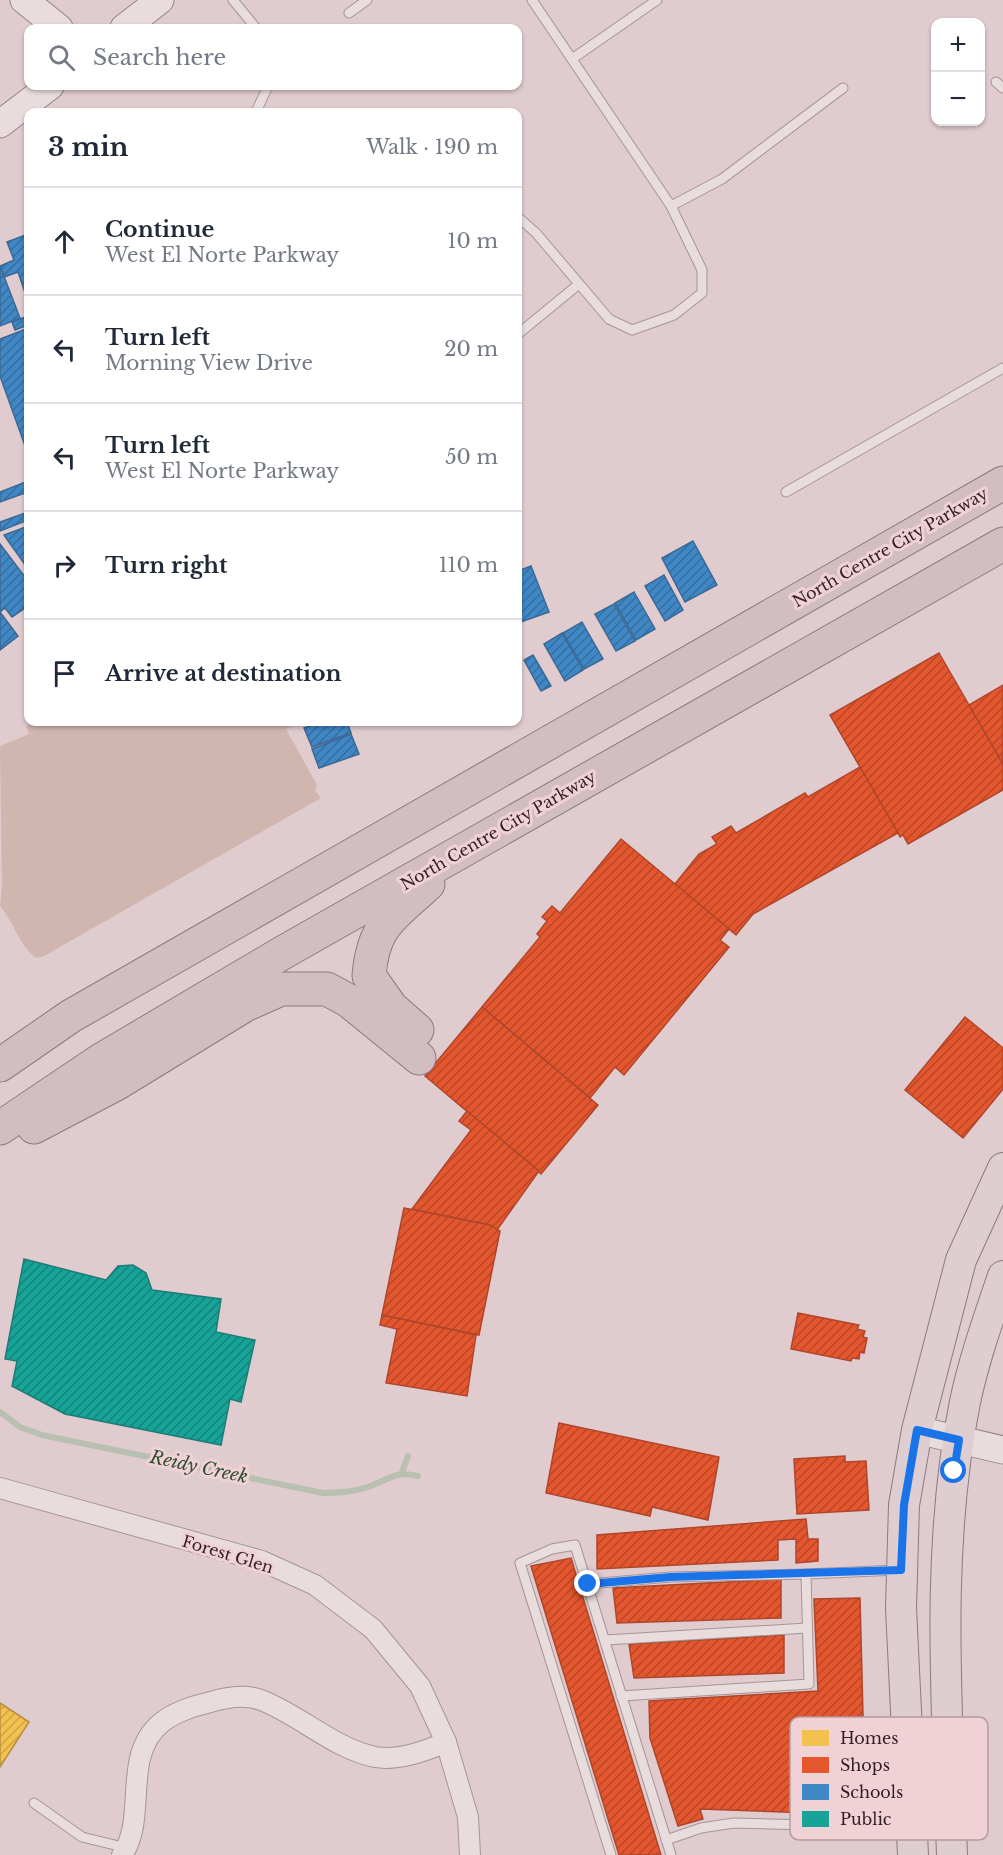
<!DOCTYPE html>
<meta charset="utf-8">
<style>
body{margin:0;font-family:"Libre Baskerville",serif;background:#f2f2f3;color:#1f2937}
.controls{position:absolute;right:18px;top:18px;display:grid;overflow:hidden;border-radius:12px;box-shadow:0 2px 4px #0004}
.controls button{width:54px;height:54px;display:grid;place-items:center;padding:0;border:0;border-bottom:2px solid #e0e1e3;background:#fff;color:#1f2937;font:30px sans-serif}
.stop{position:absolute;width:18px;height:18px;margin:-14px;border:4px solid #1a73e8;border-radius:50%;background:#fff}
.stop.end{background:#1a73e8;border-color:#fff;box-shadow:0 2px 6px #0008}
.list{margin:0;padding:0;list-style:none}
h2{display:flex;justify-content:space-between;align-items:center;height:78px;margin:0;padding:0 24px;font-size:26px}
h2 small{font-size:20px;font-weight:400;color:#747a83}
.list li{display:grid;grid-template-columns:39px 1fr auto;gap:18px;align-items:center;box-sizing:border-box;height:108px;padding:0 24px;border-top:2px solid #e0e1e3}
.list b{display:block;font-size:22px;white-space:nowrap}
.list p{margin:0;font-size:20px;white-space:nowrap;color:#747a83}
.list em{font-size:20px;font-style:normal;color:#747a83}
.icon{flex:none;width:33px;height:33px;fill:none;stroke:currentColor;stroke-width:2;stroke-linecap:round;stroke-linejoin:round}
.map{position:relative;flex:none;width:1003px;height:1855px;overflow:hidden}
.search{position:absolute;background:#fff;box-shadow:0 2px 4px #0004;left:24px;top:24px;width:498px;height:66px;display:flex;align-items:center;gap:15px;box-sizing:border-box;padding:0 21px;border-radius:12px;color:#747a83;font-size:22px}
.panel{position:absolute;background:#fff;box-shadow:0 2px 4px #0004;left:24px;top:108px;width:498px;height:618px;border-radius:12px}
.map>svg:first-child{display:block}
.green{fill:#d1b6b0}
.homes{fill:url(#homes-hatch);stroke:#b89042;stroke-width:1.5}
.shops{fill:url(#shops-hatch);stroke:#af462b;stroke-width:1.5}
.schools{fill:url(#schools-hatch);stroke:#3b6895;stroke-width:1.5}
.public{fill:url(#public-hatch);stroke:#1f7b76;stroke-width:1.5}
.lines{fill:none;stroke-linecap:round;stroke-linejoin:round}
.stream{stroke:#b9c0b1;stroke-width:6}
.lane-casing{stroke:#a59598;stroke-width:11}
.street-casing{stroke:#a59598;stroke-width:22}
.secondary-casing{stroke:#958488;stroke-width:29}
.primary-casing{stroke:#8a7b7f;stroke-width:32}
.highway-casing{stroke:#8a7b7f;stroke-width:35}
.lane{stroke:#e8dcdd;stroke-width:9}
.street{stroke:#e8dcdd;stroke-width:20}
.secondary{stroke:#e8dcdd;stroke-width:27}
.primary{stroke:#dfced1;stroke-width:30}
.highway{stroke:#d2bdc1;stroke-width:33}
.route{stroke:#1a73e8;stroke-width:8}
.labels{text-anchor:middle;stroke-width:6;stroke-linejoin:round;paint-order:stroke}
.street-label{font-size:16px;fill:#321e25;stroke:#f0d1d6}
.water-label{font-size:18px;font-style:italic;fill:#2f5032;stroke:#f0d1d6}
.key{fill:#f0d1d6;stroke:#b79ba1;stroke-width:1.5}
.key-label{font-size:16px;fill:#321e25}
</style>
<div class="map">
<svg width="1003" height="1855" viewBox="0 0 1003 1855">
<defs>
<pattern id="homes-hatch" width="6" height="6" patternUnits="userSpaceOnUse" patternTransform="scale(1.5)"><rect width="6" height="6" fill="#f2c14e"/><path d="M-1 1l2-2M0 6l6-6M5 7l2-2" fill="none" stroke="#d0a544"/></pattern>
<pattern id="shops-hatch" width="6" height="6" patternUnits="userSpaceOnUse" patternTransform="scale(1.5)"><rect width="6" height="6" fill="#e4572e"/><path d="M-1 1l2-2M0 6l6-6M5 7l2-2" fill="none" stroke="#b94727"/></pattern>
<pattern id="schools-hatch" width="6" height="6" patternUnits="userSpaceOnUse" patternTransform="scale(1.5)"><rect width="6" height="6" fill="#3f88c5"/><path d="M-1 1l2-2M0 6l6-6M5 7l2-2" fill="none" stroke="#356fa0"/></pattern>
<pattern id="public-hatch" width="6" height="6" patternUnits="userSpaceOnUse" patternTransform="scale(1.5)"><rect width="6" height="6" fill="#17a398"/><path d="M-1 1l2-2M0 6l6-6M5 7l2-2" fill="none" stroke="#15847c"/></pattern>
</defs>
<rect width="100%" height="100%" fill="#e0cbce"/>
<path class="green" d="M 38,722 L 297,722 L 298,724 L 286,729 L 317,785 L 315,790 L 321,798 L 44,956 L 36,958 C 18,944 14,922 0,906 L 2,886 L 0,746 L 29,734 L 26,726 Z"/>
<path class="homes" d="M 0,1703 L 29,1722 L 0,1767 Z"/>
<g class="shops">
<path d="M 939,653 L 1003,764 L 1003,790 L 908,844 L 903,835 L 900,837 L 898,833 L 830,715 Z"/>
<path d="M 1003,685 L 1003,764 L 969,705 Z"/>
<path d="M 860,767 L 898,833 L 753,914 L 736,935 L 675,884 L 699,854 L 717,844 L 712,837 L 731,826 L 736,833 L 805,793 L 808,797 Z"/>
<path d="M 621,839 L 729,929 L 720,940 L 729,947 L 624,1075 L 615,1067 L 590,1098 L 482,1007 L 540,937 L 537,934 L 547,921 L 542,917 L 552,906 L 560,913 Z"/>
<path d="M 482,1007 L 598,1105 L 541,1174 L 425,1076 Z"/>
<path d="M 965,1017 L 1003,1048 L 1003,1089 L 963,1138 L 905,1090 Z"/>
<path d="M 467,1111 L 539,1171 L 497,1230 L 490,1225 L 412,1209 L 471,1130 L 459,1121 Z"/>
<path d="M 404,1208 L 490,1225 L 500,1231 L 479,1335 L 382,1315 Z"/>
<path d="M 798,1313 L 859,1325 L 857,1329 L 865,1331 L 863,1337 L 867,1338 L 864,1353 L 860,1352 L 859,1359 L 852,1358 L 851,1361 L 791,1349 Z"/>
<path d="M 382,1315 L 476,1335 L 467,1396 L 386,1383 L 397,1329 L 380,1325 Z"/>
<path d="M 559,1423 L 719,1457 L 708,1520 L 652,1507 L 650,1516 L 546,1493 Z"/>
<path d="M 845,1456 L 845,1462 L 866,1461 L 869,1510 L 797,1514 L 794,1459 Z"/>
<path d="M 806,1519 L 808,1539 L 818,1539 L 818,1561 L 796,1563 L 796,1539 L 778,1540 L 778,1560 L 597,1569 L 597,1535 Z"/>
<path d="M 571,1558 L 661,1855 L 619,1855 L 531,1566 Z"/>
<path d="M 781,1579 L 781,1618 L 617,1623 L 613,1588 Z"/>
<path d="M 860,1598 L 863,1716 L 833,1729 L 839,1814 L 700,1809 L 703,1819 L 678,1826 L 650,1738 L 649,1701 L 818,1691 L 814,1599 Z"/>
<path d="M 784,1635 L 784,1673 L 634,1678 L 629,1644 Z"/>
</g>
<g class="schools">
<path d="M 28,234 L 28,301 L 18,272 L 4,277 L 0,266 L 14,260 L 7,242 Z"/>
<path d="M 0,266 L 20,318 L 0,326 Z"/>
<path d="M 28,316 L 28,325 L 15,330 L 12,322 Z"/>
<path d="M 26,329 L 28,336 L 28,454 L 0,376 L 0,339 Z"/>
<path d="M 28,481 L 28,492 L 0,502 L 0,492 Z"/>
<path d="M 28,512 L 28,520 L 0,531 L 0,522 Z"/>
<path d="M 28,526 L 28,569 L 4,535 Z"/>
<path d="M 693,541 L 717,585 L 685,602 L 662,558 Z"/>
<path d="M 0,544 L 28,581 L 28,606 L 12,617 L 5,608 L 0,612 L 18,636 L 0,650 Z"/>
<path d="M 531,566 L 549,612 L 518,623 L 518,571 Z"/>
<path d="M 664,575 L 683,610 L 665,621 L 645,586 Z"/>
<path d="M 634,592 L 655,629 L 636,640 L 615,603 Z"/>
<path d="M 614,604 L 635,641 L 616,651 L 595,614 Z"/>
<path d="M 582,622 L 603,659 L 584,669 L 563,633 Z"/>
<path d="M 562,633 L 583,670 L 565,681 L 544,644 Z"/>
<path d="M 533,655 L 551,686 L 541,691 L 524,660 Z"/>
<path d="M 321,722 L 347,722 L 351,733 L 312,747 L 304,728 Z"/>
<path d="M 351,734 L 359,754 L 319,768 L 312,749 Z"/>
</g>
<path class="public" d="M 24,1259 L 106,1280 L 118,1266 L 133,1265 L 146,1273 L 152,1290 L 221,1299 L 216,1332 L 255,1340 L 241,1402 L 230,1399 L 221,1445 L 65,1414 L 12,1386 L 17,1361 L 5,1359 Z"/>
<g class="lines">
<g class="stream">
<path d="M 0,1412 L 20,1427 L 42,1435 L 323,1493 C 338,1493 351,1492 365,1488 C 387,1481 394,1470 418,1476"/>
<path d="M 402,1472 L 408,1456"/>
</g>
<defs>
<g id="lane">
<path d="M 233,0 L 256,28"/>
<path d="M 349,13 L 367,0"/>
<path d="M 572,59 L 657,0"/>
<path d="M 996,82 L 1003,88"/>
<path d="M 256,112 L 268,86"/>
<path d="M 671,206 L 722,179 L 843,88"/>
<path d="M 518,217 L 536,233 L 609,319 L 632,330 L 674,315 L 702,293 L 702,270 L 671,206 L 532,0"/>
<path d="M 518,334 L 579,284"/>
<path d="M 786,492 L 1003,368"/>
<path d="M 588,1584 L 670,1577 L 806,1574"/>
<path d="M 605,1640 L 807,1628"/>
<path d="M 621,1696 L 809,1684 L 806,1574 L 899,1570"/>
<path d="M 34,1803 L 82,1837 L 127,1848"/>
<path d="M 666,1840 L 701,1828 L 734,1823 L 845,1826 L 852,1815 L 851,1762 L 905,1758"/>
<path d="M 611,1855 L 520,1563 L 552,1549 L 575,1545 L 671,1855"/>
</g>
<g id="street">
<path d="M 0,1488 L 262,1561 L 315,1585 L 373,1629 L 420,1686 L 446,1742 L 468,1817 L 470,1855"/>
<path d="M 122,1855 C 148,1818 121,1756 161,1723 C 173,1713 193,1706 207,1703 C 223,1698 245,1694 261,1700 C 300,1715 333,1748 375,1757 C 397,1761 426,1751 446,1742"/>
</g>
<g id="secondary">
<path d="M 24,0 L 59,28"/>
<path d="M 124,28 L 160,0"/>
<path d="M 0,124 L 50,86"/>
<path d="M 917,1430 L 1003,1450"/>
</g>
<g id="primary">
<path d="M 913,1855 L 901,1608 L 904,1505 L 917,1430 L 961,1260 L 1003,1168"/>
<path d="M 952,1855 C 947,1704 935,1551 965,1402 C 974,1359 989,1317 1003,1276"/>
</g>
<g id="highway">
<path d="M 417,1030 L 391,1007 L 369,976 C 373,924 393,917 428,884"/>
<path d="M 0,1065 L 71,1016 L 1003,483"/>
<path d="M 34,1127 L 116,1084 L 245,1005 L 281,989 L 327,989 L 349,1001 L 419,1058"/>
<path d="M 0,1128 L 101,1060 L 284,952 L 1003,544"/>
</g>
</defs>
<use href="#lane" class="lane-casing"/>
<use href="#street" class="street-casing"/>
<use href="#secondary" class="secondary-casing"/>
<use href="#primary" class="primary-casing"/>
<use href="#highway" class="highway-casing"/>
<use href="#lane" class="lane"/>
<use href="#street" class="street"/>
<use href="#secondary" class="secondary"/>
<use href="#primary" class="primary"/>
<use href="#highway" class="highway"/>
</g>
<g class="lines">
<path class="route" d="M 588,1584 L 670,1577 L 901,1570 L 904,1505 L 917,1430 L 959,1440 L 954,1471"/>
</g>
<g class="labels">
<g class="street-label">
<text transform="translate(890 547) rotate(-30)" y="6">North Centre City Parkway</text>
<text transform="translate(498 830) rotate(-30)" y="6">North Centre City Parkway</text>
<text transform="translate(228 1554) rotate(17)" y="6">Forest Glen</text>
</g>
<g class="water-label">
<text transform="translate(199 1467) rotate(12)" y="6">Reidy Creek</text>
</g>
</g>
<rect x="790" y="1717" width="198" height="123" rx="9" class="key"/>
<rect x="802" y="1730" width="27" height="16" fill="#f2c14e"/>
<rect x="802" y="1757" width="27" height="16" fill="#e4572e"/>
<rect x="802" y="1784" width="27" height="16" fill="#3f88c5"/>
<rect x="802" y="1811" width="27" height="16" fill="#17a398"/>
<g class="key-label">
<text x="840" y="1744">Homes</text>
<text x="840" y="1771">Shops</text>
<text x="840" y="1798">Schools</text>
<text x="840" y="1825">Public</text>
</g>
</svg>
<div class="controls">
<button>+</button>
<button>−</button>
</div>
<div class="stop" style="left:954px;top:1471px"></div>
<div class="stop end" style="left:588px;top:1584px"></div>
<div class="search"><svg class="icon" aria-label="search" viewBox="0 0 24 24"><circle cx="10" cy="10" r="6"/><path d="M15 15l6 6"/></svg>Search here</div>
<section class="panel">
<h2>3 min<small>Walk · 190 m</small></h2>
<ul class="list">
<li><svg class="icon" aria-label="ahead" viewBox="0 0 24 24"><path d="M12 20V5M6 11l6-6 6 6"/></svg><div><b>Continue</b><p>West El Norte Parkway</p></div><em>10 m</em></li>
<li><svg class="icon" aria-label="left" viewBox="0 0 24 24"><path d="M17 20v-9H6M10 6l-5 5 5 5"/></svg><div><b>Turn left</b><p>Morning View Drive</p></div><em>20 m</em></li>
<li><svg class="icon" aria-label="left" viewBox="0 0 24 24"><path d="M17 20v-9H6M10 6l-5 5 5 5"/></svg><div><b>Turn left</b><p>West El Norte Parkway</p></div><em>50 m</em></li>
<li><svg class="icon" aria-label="right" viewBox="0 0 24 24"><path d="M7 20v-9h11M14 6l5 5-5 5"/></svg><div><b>Turn right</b></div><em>110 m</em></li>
<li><svg class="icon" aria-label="arrive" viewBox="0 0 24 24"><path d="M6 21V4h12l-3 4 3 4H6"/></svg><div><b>Arrive at destination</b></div></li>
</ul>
</section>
</div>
